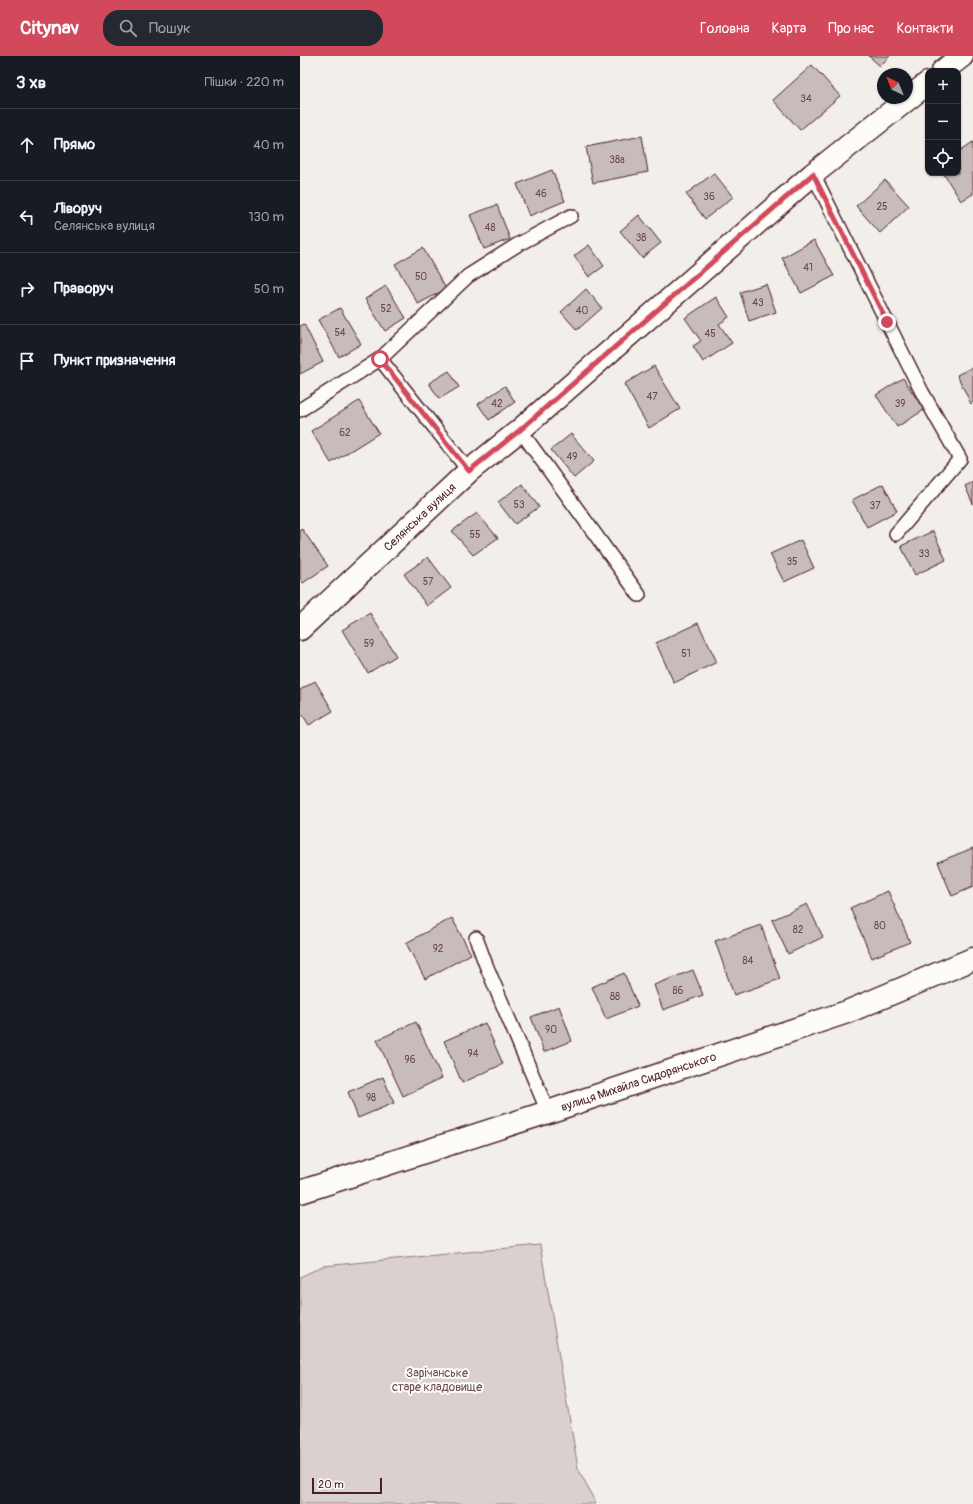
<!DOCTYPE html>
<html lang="uk">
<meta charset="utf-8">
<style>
body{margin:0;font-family:Pangolin,sans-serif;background:#242831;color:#f1f3f6}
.controls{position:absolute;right:12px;top:12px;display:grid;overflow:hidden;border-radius:8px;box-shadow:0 1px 3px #0004}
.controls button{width:36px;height:36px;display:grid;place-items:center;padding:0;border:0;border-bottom:1px solid #363941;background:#171b24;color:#f1f3f6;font:20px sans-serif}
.compass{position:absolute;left:577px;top:12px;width:36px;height:36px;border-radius:50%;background:#171b24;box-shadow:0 1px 3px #0004;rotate:317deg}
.scale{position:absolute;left:12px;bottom:10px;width:70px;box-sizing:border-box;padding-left:4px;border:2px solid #4a1f2b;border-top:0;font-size:11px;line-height:14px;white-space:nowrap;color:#4a1f2b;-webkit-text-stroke:3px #fdfcf7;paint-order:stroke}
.stop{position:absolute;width:12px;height:12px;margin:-9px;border:3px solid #d1495b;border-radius:50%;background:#fff}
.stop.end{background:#d1495b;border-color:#fff;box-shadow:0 1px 4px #0008}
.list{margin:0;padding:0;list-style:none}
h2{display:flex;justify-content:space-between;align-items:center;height:52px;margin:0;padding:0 16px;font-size:17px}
h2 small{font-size:13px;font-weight:400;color:#9ea1a6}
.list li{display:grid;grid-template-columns:26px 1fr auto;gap:12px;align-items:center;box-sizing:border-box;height:72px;padding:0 16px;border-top:1px solid #363941}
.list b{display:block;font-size:15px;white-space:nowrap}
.list p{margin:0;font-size:13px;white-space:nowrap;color:#9ea1a6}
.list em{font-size:13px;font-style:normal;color:#9ea1a6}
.icon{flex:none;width:22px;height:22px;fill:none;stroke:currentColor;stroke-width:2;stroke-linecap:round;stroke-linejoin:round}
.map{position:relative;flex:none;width:673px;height:1448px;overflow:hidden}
header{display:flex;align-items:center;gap:24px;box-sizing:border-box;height:56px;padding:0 20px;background:#d1495b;color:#fff}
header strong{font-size:19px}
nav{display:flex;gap:22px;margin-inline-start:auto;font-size:14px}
.search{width:280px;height:36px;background:#242831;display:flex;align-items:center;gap:10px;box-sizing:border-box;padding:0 14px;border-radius:16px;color:#9ea1a6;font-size:15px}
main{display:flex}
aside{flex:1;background:#171b24}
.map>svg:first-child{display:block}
.green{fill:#d9d0cf;stroke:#92787d}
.building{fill:#c8bbbb;stroke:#4a1f2b}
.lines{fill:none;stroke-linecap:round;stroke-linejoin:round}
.service-casing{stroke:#4a1f2b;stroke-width:16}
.minor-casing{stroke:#4a1f2b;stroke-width:25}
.secondary-casing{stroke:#4a1f2b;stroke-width:25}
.service{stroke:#fdfcf7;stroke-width:13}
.minor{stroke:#fdfcf7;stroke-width:22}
.secondary{stroke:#fdfcf7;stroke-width:22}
.route{stroke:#d1495b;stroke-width:5}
.labels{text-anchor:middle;stroke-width:4;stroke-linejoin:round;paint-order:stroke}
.number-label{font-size:10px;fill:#6a464f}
.street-label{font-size:12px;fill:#4a1f2b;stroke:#fdfcf7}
.park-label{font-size:12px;fill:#6e4b54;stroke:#fdfcf7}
</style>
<header>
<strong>Citynav</strong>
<div class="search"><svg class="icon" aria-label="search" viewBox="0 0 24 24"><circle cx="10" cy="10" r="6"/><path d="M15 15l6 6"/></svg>Пошук</div>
<nav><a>Головна</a><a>Карта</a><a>Про нас</a><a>Контакти</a></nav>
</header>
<main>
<aside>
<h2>3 хв<small>Пішки · 220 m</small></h2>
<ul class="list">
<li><svg class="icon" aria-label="ahead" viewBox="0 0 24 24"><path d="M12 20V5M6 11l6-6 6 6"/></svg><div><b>Прямо</b></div><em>40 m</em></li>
<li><svg class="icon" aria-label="left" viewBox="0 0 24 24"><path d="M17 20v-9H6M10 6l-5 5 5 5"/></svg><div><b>Ліворуч</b><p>Селянська вулиця</p></div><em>130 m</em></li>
<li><svg class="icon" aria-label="right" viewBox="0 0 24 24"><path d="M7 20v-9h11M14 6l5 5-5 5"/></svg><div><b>Праворуч</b></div><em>50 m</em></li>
<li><svg class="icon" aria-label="arrive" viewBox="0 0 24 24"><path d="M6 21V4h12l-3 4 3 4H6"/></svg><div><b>Пункт призначення</b></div></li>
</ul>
</aside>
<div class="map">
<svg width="673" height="1448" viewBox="0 0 673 1448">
<rect width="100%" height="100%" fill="#f2efeb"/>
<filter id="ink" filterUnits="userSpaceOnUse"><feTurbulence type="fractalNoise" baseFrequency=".025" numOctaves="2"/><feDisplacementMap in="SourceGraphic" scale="8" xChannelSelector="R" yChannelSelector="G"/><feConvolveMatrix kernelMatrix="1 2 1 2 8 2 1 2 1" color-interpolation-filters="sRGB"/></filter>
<g filter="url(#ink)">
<path class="green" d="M 240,1189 L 278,1412 L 296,1448 L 0,1448 L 0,1221 L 23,1210 Z"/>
<g class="building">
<path d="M 569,0 L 590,0 L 580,10 Z"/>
<path d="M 512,9 L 540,40 L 500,74 L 473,44 Z"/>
<path d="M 342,80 L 348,116 L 293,127 L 286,91 Z"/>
<path d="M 673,86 L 673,138 L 661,145 L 643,117 L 658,117 L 658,96 Z"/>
<path d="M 252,114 L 265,145 L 229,160 L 217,128 Z"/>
<path d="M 414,117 L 433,141 L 405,163 L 386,138 Z"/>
<path d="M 585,124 L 609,150 L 580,177 L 556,150 Z"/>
<path d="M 197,149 L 210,183 L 184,193 L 170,159 Z"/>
<path d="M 339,159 L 361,187 L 342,202 L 320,175 Z"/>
<path d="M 514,184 L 534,220 L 501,237 L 482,202 Z"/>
<path d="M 289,189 L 304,210 L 289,221 L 274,200 Z"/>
<path d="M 123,192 L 146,233 L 118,248 L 95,208 Z"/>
<path d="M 466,228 L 476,256 L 449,265 L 440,236 Z"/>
<path d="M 86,230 L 106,262 L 85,275 L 65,243 Z"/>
<path d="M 286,233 L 302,252 L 277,274 L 261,256 Z"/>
<path d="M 416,241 L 429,261 L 419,268 L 432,287 L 403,306 L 393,290 L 401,285 L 385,262 Z"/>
<path d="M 40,252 L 61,288 L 39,301 L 18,264 Z"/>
<path d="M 4,268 L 23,306 L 0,318 L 0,270 Z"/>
<path d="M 354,310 L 380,353 L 349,372 L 324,328 Z"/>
<path d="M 673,311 L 673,346 L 671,348 L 657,319 Z"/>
<path d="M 149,315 L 159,331 L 139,343 L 129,327 Z"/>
<path d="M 603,322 L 624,354 L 597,371 L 576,339 Z"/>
<path d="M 205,330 L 215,346 L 189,364 L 178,348 Z"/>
<path d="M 59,345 L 79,377 L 31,407 L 11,375 Z"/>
<path d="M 271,378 L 294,405 L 274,422 L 251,394 Z"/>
<path d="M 673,426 L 673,448 L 665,430 Z"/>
<path d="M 222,428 L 239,451 L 215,468 L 198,446 Z"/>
<path d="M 583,428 L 597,455 L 567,471 L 552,444 Z"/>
<path d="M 177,457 L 198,482 L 173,499 L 152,475 Z"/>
<path d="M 2,473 L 28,510 L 3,527 L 0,523 L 0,474 Z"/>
<path d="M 633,475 L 646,504 L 615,519 L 601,490 Z"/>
<path d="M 501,484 L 514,512 L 484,526 L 470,498 Z"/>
<path d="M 128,501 L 151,532 L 127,550 L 104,518 Z"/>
<path d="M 70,557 L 96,600 L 68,617 L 42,574 Z"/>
<path d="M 398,567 L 417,606 L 374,627 L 356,587 Z"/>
<path d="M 15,625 L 33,655 L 9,669 L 0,655 L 0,634 Z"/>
<path d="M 673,792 L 673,831 L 652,840 L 638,806 Z"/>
<path d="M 588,835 L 610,886 L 572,902 L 550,852 Z"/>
<path d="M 507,848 L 523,881 L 488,898 L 472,864 Z"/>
<path d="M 152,862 L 171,898 L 125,923 L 106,887 Z"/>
<path d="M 461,869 L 480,923 L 434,939 L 415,885 Z"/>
<path d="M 393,914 L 403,939 L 363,954 L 354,929 Z"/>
<path d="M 324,917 L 338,950 L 306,963 L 292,931 Z"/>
<path d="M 259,950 L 272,985 L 244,996 L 231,961 Z"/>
<path d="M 116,966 L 142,1022 L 103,1040 L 77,984 Z"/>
<path d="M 185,967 L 203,1008 L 162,1027 L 144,985 Z"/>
<path d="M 83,1021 L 94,1047 L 58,1062 L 48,1036 Z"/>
</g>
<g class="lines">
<defs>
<g id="service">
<path d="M 513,118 L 622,336 L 660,403 L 596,478"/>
<path d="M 0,354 L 80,303"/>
<path d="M 220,374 L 339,539"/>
<path d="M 169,415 L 80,303 L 168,220 L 217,189 L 271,160"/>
<path d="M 176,882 L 186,909 L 248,1056"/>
</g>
<g id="minor">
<path id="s1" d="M 0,1136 L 248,1056 L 547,956 L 673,903"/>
</g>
<g id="secondary">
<path d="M 643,15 L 662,0"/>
<path id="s2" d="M 0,573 L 169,415 L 220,374 L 513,118 L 628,27"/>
</g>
</defs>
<use href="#service" class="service-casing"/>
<use href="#minor" class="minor-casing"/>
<use href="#secondary" class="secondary-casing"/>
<use href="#service" class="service"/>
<use href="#minor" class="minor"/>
<use href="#secondary" class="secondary"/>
</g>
</g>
<g class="lines" filter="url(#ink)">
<path class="route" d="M 80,303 L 169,415 L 220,374 L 513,118 L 587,266"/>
</g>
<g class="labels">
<g class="number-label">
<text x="506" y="46">34</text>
<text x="317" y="107">38а</text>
<text x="241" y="141">46</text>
<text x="409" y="144">36</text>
<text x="582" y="154">25</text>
<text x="190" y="175">48</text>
<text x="341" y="185">38</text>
<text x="508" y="215">41</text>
<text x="121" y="224">50</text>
<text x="458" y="250">43</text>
<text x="86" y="256">52</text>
<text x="282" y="258">40</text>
<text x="40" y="280">54</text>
<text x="410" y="281">45</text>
<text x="352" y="344">47</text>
<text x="197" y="351">42</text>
<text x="600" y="351">39</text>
<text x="45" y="380">62</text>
<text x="272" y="404">49</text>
<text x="219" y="452">53</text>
<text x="575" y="453">37</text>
<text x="175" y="482">55</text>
<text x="624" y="501">33</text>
<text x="492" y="509">35</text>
<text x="128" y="529">57</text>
<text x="69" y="591">59</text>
<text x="386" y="601">51</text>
<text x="580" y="873">80</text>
<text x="498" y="877">82</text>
<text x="138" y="896">92</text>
<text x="448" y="908">84</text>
<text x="378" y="938">86</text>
<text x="315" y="944">88</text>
<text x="251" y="977">90</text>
<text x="173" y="1001">94</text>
<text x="110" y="1007">96</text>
<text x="71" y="1045">98</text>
</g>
<g class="street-label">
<text dy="4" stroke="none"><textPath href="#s2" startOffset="164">Селянська вулиця</textPath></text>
<text dy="4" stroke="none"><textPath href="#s1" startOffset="356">вулиця Михайла Сидорянського</textPath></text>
</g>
<g class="park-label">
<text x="137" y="1321">Зарічанське<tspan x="137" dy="14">старе кладовище</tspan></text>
</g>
</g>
</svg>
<div class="controls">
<button>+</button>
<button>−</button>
<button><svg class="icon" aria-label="locate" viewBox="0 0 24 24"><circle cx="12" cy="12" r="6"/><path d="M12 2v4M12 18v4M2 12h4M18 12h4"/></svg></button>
</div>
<svg class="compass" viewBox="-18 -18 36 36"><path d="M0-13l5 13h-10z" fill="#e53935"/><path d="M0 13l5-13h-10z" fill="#9ea1a6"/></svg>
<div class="scale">20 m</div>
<div class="stop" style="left:80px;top:303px"></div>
<div class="stop end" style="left:587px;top:266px"></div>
</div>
</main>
